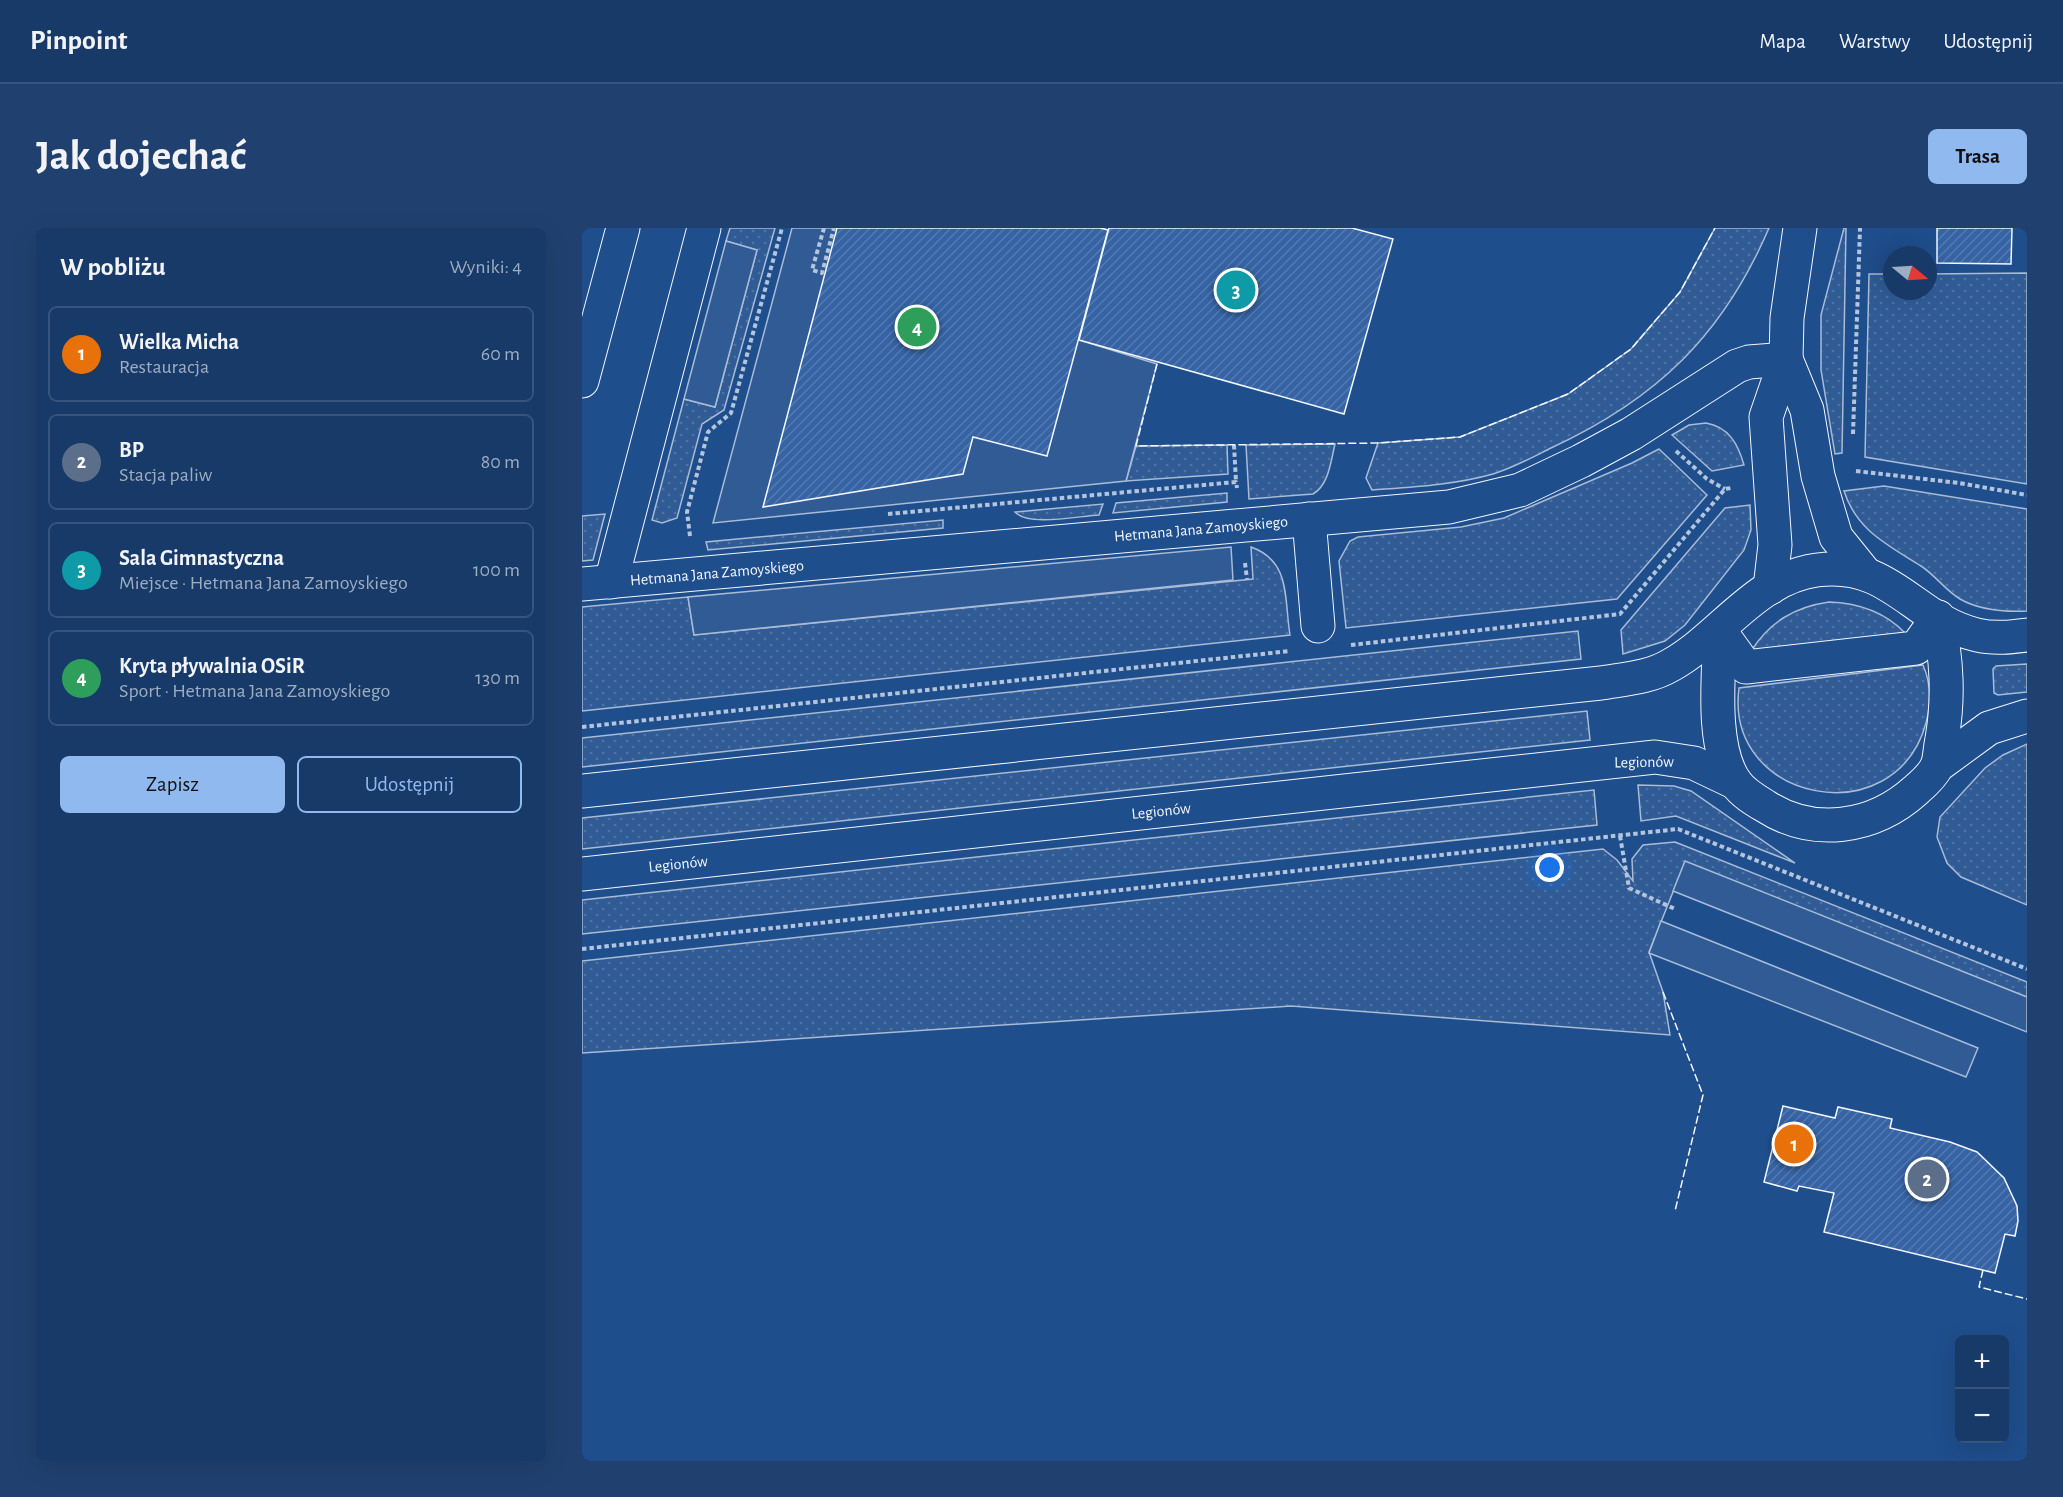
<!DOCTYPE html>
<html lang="pl">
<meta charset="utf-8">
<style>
body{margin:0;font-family:"Alegreya Sans",sans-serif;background:#20416f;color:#f1f3f6}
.controls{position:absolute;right:18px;bottom:18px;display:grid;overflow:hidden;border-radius:9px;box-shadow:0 6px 24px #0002}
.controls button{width:54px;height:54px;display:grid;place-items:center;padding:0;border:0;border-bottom:2px solid #36547d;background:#173a69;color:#f1f3f6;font:30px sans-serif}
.compass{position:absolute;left:1301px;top:18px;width:54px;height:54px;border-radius:50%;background:#173a69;box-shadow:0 6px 24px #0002;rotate:108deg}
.you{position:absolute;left:968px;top:640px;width:21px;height:21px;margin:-15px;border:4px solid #fff;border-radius:50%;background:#1a73e8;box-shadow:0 0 0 9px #1a73e833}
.badge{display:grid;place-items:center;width:39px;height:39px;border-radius:50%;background:#90b9f0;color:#fff;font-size:20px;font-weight:700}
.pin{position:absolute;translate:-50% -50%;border:3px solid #fff;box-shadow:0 2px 6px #0006}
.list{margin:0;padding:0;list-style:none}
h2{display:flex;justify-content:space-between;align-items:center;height:78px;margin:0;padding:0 24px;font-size:26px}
h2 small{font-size:20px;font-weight:400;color:#9eadc0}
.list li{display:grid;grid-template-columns:39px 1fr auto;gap:18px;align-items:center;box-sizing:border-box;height:96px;margin:0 12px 12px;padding:0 12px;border:2px solid #36547d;border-radius:9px}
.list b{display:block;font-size:22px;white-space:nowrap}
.list p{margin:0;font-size:20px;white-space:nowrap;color:#9eadc0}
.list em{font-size:20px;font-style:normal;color:#9eadc0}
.actions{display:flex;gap:12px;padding:18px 24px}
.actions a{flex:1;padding:14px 0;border:2px solid #90b9f0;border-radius:9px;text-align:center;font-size:21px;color:#90b9f0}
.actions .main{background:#90b9f0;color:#111}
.map{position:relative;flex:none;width:1445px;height:1233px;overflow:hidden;border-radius:9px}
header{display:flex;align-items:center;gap:36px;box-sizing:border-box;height:84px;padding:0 30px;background:#173a69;border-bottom:2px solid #36547d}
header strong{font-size:28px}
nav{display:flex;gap:33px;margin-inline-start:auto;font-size:21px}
.intro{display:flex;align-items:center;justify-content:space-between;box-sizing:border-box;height:144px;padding:0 36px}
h1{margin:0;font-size:42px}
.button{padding:15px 27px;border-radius:9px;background:#90b9f0;color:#111;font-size:21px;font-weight:700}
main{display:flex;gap:36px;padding:0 36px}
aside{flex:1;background:#173a69;border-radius:9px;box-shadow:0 6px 24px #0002}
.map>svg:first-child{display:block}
.grass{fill:url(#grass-dots);stroke:#a8bbd7;stroke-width:1.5}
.built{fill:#305b95;stroke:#a8bbd7;stroke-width:1.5}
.building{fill:url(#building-hatch);stroke:#f2f6ff;stroke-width:1.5}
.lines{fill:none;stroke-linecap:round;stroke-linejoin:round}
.minor-casing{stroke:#f2f6ff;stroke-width:35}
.highway-casing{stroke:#f2f6ff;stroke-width:35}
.path{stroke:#b3c4dc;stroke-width:4;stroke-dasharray:4.5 3;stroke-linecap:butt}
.minor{stroke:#1f4e8c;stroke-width:33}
.highway{stroke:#1f4e8c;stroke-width:33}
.fence{stroke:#f2f6ff;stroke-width:1.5;stroke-dasharray:8 3;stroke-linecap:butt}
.labels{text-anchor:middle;stroke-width:4.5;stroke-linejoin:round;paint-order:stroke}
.street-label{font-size:16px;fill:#f2f6ff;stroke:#1f4e8c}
</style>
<header>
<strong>Pinpoint</strong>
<nav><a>Mapa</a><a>Warstwy</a><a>Udostępnij</a></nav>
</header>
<div class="intro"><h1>Jak dojechać</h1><a class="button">Trasa</a></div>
<main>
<aside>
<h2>W pobliżu<small>Wyniki: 4</small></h2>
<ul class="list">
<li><span class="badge" style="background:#e8710a">1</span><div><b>Wielka Micha</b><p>Restauracja</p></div><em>60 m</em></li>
<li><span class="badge" style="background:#5c6f8a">2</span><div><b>BP</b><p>Stacja paliw</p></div><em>80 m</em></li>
<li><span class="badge" style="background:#0f9aa8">3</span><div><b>Sala Gimnastyczna</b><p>Miejsce · Hetmana Jana Zamoyskiego</p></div><em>100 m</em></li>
<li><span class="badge" style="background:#2e9e5b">4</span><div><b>Kryta pływalnia OSiR</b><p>Sport · Hetmana Jana Zamoyskiego</p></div><em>130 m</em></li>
</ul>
<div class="actions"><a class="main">Zapisz</a><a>Udostępnij</a></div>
</aside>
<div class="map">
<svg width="1445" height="1233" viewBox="0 0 1445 1233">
<defs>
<pattern id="grass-dots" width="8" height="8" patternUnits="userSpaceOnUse" patternTransform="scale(1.5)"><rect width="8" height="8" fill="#305b95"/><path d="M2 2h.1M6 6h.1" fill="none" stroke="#4e73a5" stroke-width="1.8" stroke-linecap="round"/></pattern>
<pattern id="building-hatch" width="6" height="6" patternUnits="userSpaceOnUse" patternTransform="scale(1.5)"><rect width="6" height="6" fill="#3563a3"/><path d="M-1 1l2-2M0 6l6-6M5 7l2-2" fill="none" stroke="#537ab1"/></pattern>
</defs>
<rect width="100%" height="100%" fill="#1f4e8c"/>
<g class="grass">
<path d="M 148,0 L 193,0 L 142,182 L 120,196 L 95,290 L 80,295 L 70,292 L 102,171 L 133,179 L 175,22 L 144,13 Z"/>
<path d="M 1133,0 L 1187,0 C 1141,107 1075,171 969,220 C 951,229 931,240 911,246 C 872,257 830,259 790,262 L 784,250 L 796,215 L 878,209 L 986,166 L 1049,121 L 1098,64 Z"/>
<path d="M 1262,0 L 1264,0 L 1260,225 L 1253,226 L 1239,142 L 1239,87 Z"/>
<path d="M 1445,45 L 1445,256 L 1283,229 L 1287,46 L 1310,46 L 1310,63 L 1346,63 L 1346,46 Z"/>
<path d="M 1124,195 C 1147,199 1156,216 1162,237 L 1130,243 L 1090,207 L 1107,197 Z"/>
<path d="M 753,216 C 749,232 747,257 731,266 L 667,271 L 664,217 Z"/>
<path d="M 645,217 L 646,246 L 544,253 L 554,218 Z"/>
<path d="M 1077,221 L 1125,267 L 1035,371 L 764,400 L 757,333 L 768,313 L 776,309 L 879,299 L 922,290 L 1050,235 Z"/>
<path d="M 1302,258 L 1445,281 L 1445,383 C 1423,384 1397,382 1378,371 C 1363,362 1353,347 1339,338 C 1306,317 1275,303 1262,263 Z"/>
<path d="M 645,265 L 645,274 L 531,285 L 534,275 Z"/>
<path d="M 521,276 L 517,287 C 496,288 447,299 433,284 Z"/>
<path d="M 1168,277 L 1169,302 L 1162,322 L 1103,397 L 1083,413 L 1041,426 L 1039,402 L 1143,280 Z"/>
<path d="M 23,286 L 11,332 L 0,333 L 0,288 Z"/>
<path d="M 361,292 L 361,300 L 126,322 L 124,314 Z"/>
<path d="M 669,319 C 709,333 702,370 708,407 L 0,483 L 0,379 L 106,369 L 112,407 L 671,351 Z"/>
<path d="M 1247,374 C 1276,375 1302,383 1323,405 L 1169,423 C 1188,394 1212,379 1247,374 Z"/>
<path d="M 996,403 L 999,431 L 0,539 L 0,510 Z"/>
<path d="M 1445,436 L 1445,464 L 1416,467 L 1412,465 L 1411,441 L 1414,438 Z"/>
<path d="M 1341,437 C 1349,455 1349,476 1344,495 C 1313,608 1142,574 1157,460 Z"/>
<path d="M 1005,483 L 1008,512 L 0,621 L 0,590 Z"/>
<path d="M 1445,516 L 1445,677 L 1379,649 L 1365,635 L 1355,609 L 1358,589 L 1403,540 L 1421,527 Z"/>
<path d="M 1056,557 L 1092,558 L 1109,563 L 1213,635 L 1094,588 L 1059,593 Z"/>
<path d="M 1012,562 L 1015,597 L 0,706 L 0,672 Z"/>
<path d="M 1093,614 L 1445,754 L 1445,769 L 1103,634 L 1067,724 L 1081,764 L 1088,807 L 709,778 L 0,825 L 0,733 L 1021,621 L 1035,632 L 1051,653 L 1050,631 L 1061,617 Z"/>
</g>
<g class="built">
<path d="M 210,0 L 518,0 L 526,2 L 497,112 L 575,136 L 544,253 L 131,295 Z"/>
<path d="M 144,13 L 175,22 L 133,179 L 102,171 Z"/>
<path d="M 649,319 L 651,352 L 112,407 L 106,369 Z"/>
<path d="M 1103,633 L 1445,769 L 1445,804 L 1091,663 Z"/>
<path d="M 1079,693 L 1396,820 L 1384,849 L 1067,725 Z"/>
</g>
<g class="building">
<path d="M 255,0 L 518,0 L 526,2 L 465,228 L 391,209 L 381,246 L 181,279 Z"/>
<path d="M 527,0 L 770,0 L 811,11 L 762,186 L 497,112 Z"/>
<path d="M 1355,0 L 1430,0 L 1429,36 L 1355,35 Z"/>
<path d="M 1201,878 L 1253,890 L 1256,879 L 1310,891 L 1308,900 L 1368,914 L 1395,924 L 1422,950 L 1435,978 L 1436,993 L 1433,1008 L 1423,1006 L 1413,1045 L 1242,1004 L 1252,965 L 1217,958 L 1215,963 L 1182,954 Z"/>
</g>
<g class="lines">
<defs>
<g id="minor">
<path d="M 1204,131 L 1225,182 L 1236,248 L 1254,309 L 1283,345"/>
<path d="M 0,153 L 41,0"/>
<path d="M 727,291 L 736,398"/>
<path d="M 29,354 L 122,0"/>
<path d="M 0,356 L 867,279 L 938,262 L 999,233 L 1049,206 L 1155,138 L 1167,134 L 1204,131"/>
<path d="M 1188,360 L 1193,317 L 1184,189 L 1204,131 L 1205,90 L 1218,0"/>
<path d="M 1138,403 L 1164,439 L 1334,420 L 1356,389"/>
</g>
<g id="highway">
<path d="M 1138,403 C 1137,445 1128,519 1154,555 C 1161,565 1173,572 1183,578 C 1231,609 1291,601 1334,562 C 1341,556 1351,547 1355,538 C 1358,531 1358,519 1360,511 C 1367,469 1365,432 1356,389"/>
<path d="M 1355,538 L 1407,500 L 1445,488"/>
<path d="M 0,563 L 1019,455 C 1043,451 1067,450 1089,437 C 1139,409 1174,350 1235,342 C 1309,332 1333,393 1395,407 C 1412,411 1429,409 1445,407"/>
<path d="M 0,646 L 1073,529 L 1112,535 L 1154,555"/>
</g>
</defs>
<use href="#minor" class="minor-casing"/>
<use href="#highway" class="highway-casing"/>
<g class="path">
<path d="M 242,0 L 230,42 L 240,45 L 252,0"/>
<path d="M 1271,206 L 1278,0"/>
<path d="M 652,217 L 654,254"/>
<path d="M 1094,223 L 1125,251 L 1143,261"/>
<path d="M 1274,243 L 1377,255 L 1445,267"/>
<path d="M 306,286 L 654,254 L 655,260"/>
<path d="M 108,308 L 105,284 L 126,204 L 149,185 L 200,0"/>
<path d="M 663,335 L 665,351"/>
<path d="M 769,417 L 1038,386 L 1143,261 L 1149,260"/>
<path d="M 0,499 L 708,423"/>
<path d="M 1038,608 L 1047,660 L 1093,681"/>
<path d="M 0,721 L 1096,601 L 1445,741"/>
</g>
<use href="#minor" class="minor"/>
<use href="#highway" class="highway"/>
<g class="fence">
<path d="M 575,136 L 554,218 L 796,215 L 878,209 L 986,166 L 1049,121 L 1098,64 L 1133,0"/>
<path d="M 1081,764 L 1121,867 L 1093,983"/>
<path d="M 1401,1042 L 1397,1059 L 1445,1071"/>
</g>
</g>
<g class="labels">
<g class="street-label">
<text transform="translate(619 300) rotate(-5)" y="6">Hetmana Jana Zamoyskiego</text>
<text transform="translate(135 344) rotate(-5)" y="6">Hetmana Jana Zamoyskiego</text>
<text transform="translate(1062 533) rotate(-1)" y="6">Legionów</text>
<text transform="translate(579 582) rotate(-6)" y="6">Legionów</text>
<text transform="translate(96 635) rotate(-6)" y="6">Legionów</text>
</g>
</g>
</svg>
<div class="controls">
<button>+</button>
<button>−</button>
</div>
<svg class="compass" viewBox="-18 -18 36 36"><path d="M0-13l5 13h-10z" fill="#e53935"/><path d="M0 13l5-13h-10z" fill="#9eadc0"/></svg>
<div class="you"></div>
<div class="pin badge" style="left:1212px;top:916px;background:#e8710a">1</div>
<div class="pin badge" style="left:1345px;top:951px;background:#5c6f8a">2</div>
<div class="pin badge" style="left:654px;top:62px;background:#0f9aa8">3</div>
<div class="pin badge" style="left:335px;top:99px;background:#2e9e5b">4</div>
</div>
</main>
